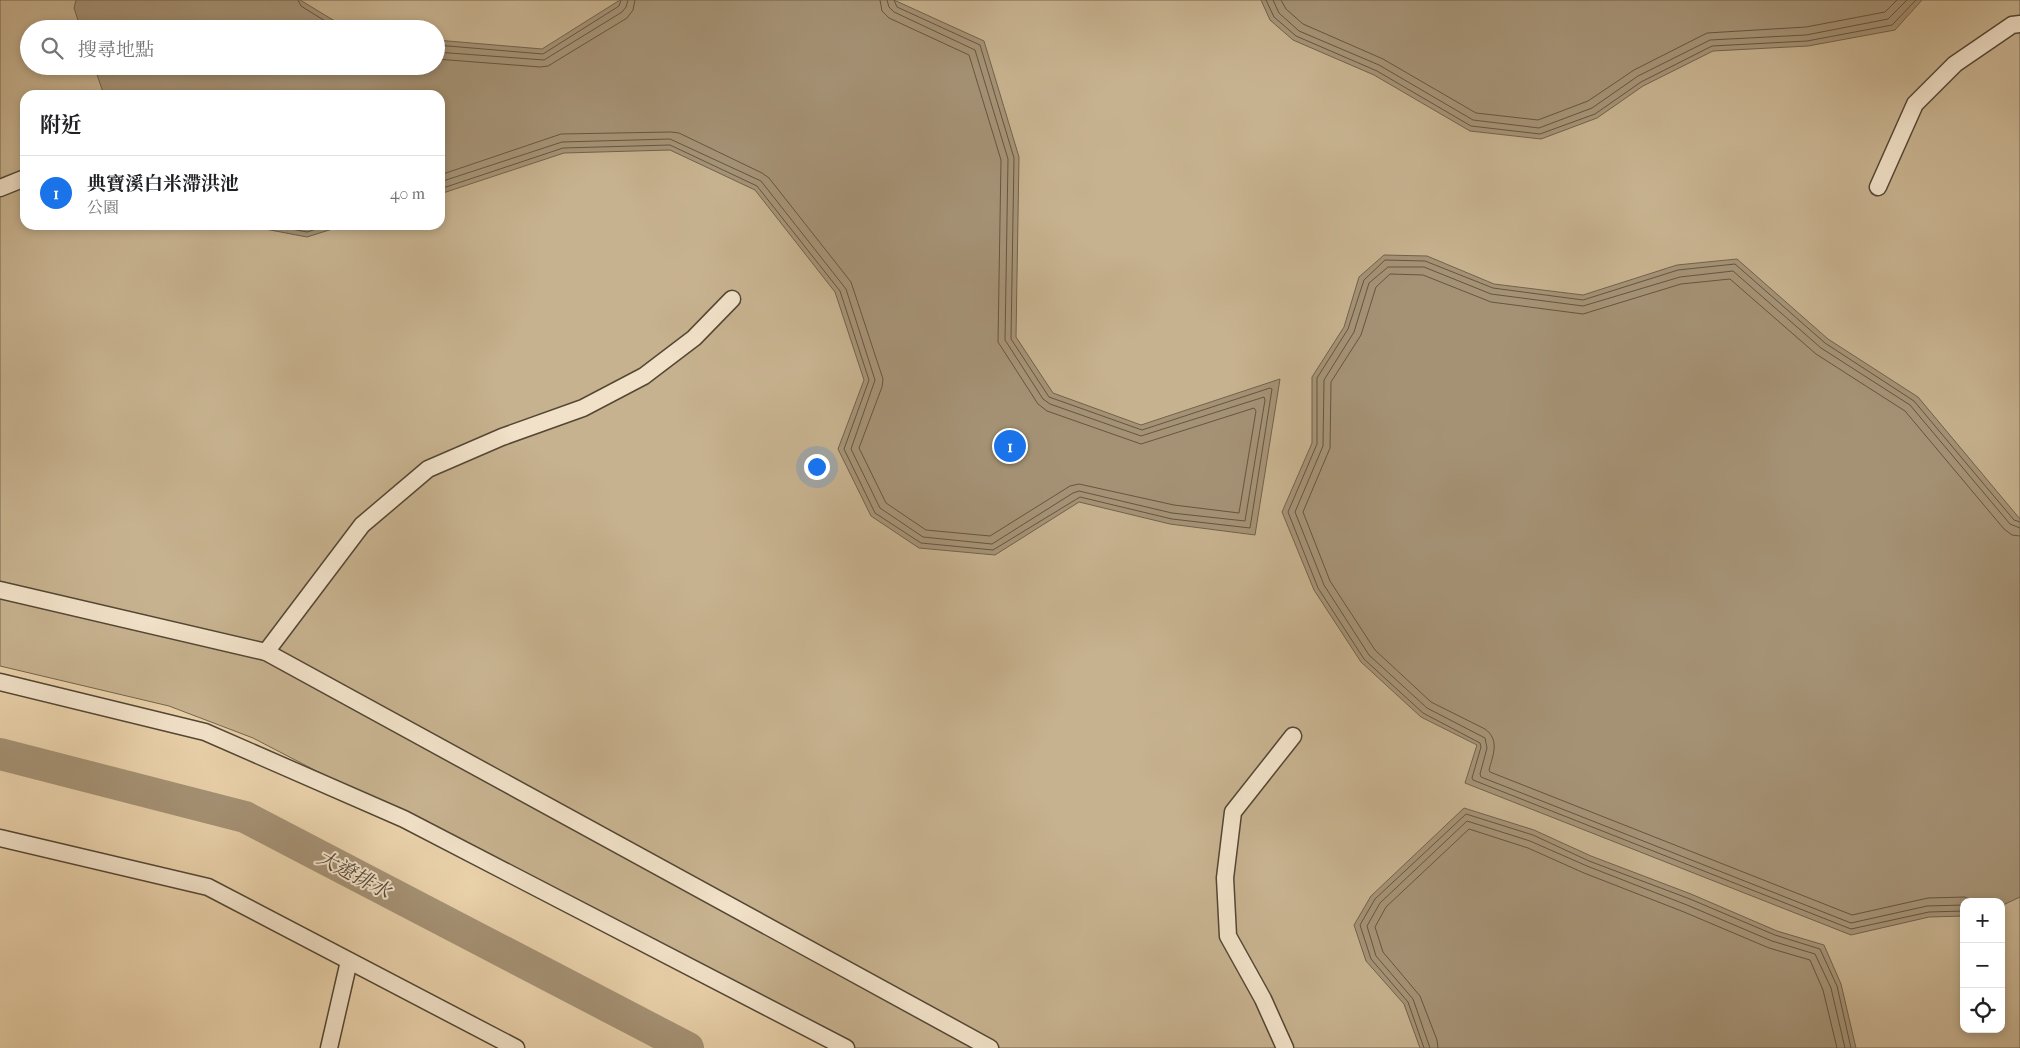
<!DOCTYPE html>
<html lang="zh-TW">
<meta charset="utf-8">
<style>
body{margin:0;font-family:"IM FELL French Canon","Noto Serif TC",serif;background:#f6f6f6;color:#202124}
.controls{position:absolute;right:15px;bottom:15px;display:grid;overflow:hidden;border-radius:10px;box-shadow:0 2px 8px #0003}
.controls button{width:45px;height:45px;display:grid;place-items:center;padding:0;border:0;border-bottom:1px solid #e0e0e0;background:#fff;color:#202124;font:25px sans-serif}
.you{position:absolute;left:816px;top:466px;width:18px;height:18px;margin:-12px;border:4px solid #fff;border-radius:50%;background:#1a73e8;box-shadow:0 0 0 8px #1a73e833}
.badge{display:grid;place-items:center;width:32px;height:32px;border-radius:50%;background:#1a73e8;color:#fff;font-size:16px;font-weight:700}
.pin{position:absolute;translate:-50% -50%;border:2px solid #fff;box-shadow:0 1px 5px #0006}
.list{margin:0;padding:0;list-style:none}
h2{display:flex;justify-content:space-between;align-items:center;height:65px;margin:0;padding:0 20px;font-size:21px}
h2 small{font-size:16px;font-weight:400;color:#757577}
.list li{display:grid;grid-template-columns:32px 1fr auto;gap:15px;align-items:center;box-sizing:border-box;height:75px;padding:0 20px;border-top:1px solid #e0e0e0}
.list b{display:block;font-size:19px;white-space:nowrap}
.list p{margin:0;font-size:16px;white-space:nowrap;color:#757577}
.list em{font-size:16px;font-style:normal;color:#757577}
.icon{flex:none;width:28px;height:28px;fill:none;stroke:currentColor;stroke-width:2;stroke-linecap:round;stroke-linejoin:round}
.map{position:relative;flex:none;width:2020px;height:1048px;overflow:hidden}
.search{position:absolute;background:#fff;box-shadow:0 2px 8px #0003;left:20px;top:20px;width:425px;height:55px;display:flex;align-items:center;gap:12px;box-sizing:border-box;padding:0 18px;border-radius:28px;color:#757577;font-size:19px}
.panel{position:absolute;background:#fff;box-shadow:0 2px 8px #0003;left:20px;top:90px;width:425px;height:140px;border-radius:15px}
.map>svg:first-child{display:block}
.green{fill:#c7b28f;stroke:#74664e;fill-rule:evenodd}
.water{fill:#a59275;stroke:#71624b}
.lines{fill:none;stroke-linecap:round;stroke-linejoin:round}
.shore{stroke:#645641;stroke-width:1}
.canal{stroke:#a59275;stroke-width:32}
.lane-casing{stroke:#544734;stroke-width:19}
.lane{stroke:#f1e1c8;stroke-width:16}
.labels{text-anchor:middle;stroke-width:4;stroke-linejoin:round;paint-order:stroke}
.water-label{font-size:20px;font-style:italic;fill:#564937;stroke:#f1e1c8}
</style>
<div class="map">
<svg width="2020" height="1048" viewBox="0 0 2020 1048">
<rect width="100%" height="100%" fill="#e9d1aa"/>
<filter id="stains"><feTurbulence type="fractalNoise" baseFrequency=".004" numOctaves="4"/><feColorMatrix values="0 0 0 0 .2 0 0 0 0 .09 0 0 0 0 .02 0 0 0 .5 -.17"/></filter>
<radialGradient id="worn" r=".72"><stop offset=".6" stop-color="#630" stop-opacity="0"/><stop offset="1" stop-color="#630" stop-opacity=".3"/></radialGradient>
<path class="green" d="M 0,0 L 2020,0 L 2020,1048 L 849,1048 L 253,738 L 169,706 L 0,666 ZM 29,29 L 436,29 L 436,66 L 29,66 ZM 25,95 L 440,95 L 440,225 L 25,225 ZM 1964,902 L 2001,902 L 2001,1029 L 1964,1029 Z"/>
<g class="water">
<path d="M 76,0 L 300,0 L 348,29 L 81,29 L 74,8 Z"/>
<path d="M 620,0 L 894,0 L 984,41 L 1019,157 L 1016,337 L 1053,393 L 1141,425 L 1280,379 L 1255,535 L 1170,524 L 1079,502 L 995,555 L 919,548 L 871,516 L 838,449 L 864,380 L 835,292 L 755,190 L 670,150 L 564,153 L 440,194 L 440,95 L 104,95 L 94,66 L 436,66 L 436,40 L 542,49 Z"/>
<path d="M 1261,0 L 1922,0 L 1895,30 L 1808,46 L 1713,51 L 1643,86 L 1597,118 L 1541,139 L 1470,131 L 1374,75 L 1293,40 L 1270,20 Z"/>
<path d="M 244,225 L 345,225 L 307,237 Z"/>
<path d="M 1384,255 L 1427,256 L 1494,284 L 1583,295 L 1677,265 L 1737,259 L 1828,339 L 1918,397 L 2020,519 L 2020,897 L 2001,906 L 2001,902 L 1964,902 L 1964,916 L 1929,917 L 1851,935 L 1465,783 L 1477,745 L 1421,717 L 1361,662 L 1314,590 L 1282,512 L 1312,443 L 1312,377 L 1344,327 L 1359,277 Z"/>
<path d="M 1464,808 L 1534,830 L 1591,856 L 1691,894 L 1777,931 L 1824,945 L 1841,984 L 1856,1048 L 1420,1048 L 1404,1004 L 1366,961 L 1354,925 L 1371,896 Z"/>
</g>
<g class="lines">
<g class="shore">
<path d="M 298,0 L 301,6 L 338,29"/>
<path d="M 1266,0 L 1274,17 L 1296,36 L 1377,71 L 1471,126 L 1540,134 L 1595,114 L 1641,82 L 1712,46 L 1807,41 L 1892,25 L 1916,0"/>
<path d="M 1273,0 L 1279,13 L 1299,31 L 1379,65 L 1473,120 L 1539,128 L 1592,108 L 1638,76 L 1710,40 L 1806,35 L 1888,19 L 1907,0"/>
<path d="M 1281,0 L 1286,9 L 1303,24 L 1383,59 L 1476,113 L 1538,120 L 1588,101 L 1634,70 L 1707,33 L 1806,27 L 1885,12 L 1897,0"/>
<path d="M 436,45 L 543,54 L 619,6 L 621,0"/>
<path d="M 436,52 L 544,60 L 622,12 L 626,7 L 628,0"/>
<path d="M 436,59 L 540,67 L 548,66 L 627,18 L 633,10 L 635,0"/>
<path d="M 440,175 L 561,134 L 671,132 L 679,133 L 762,173 L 769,178 L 851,282 L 883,379 L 882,387 L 859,448 L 886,503 L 926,530 L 990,536 L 1070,486 L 1079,484 L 1174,505 L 1239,513 L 1256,411 L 1254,408 L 1141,444 L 1047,411 L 1038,404 L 998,342 L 1001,160 L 969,55 L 889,18 L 882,11 L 880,0"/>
<path d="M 440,182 L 562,142 L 670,139 L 761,181 L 846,289 L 875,380 L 851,449 L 880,508 L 923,537 L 992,544 L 1073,493 L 1079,491 L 1172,513 L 1245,521 L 1265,400 L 1264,397 L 1141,436 L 1050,404 L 1043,399 L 1005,340 L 1008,159 L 975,50 L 894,12 L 889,7 L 887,0"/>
<path d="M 440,189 L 563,148 L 670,145 L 757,186 L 840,291 L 869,380 L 844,449 L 875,513 L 921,543 L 993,550 L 1080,497 L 1172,519 L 1250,528 L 1272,389 L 1270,388 L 1142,430 L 1049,397 L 1011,339 L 1014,158 L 980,45 L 897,7 L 894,0"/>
<path d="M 270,225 L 307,232 L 329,225"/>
<path d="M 1975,902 L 1965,897 L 1928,898 L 1852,915 L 1490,772 L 1489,770 C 1493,755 1500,740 1485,729 L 1431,702 L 1375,650 L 1330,581 L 1303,512 L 1330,448 L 1331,382 L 1361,335 L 1376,287 L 1390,274 L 1423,275 L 1491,302 L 1583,314 L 1681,284 L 1730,279 L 1816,354 L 1905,411 L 2004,529 L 2012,535 L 2020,536"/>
<path d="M 1964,905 L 1927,906 L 1851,923 L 1481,777 L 1480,774 L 1487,748 L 1485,738 L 1427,708 L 1369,655 L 1324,585 L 1295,512 L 1323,446 L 1324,380 L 1354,332 L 1369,283 L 1388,267 L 1424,267 L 1491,294 L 1583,306 L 1680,277 L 1733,271 L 1821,348 L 1910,405 L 2010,524 L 2020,528"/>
<path d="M 1964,911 L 1929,912 L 1851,929 L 1473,780 L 1472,778 L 1481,747 L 1480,743 L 1423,713 L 1364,659 L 1318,588 L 1288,512 L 1317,444 L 1317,378 L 1348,329 L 1364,280 L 1385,260 L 1425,261 L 1493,288 L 1583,300 L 1678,270 L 1735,264 L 1825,343 L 1914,401 L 2014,520 L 2020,522"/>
<path d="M 1424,1048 L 1408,1002 L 1371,959 L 1360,925 L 1375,899 L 1466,814 L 1533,835 L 1589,861 L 1690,899 L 1775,935 L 1820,949 L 1837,986 L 1851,1048"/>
<path d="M 1430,1048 L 1413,999 L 1376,956 L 1367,926 L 1380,903 L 1467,821 L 1530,841 L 1587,866 L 1687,905 L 1772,941 L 1815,954 L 1831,988 L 1845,1048"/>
<path d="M 1438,1048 L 1437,1040 L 1420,996 L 1383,952 L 1375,927 L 1386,907 L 1469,829 L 1528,848 L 1584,873 L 1684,912 L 1769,948 L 1810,960 L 1823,990 L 1837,1048"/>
</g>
<path class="canal" d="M 0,754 L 245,817 L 688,1048"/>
<defs>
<g id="lane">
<path d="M 1878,187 L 1915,104 L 1955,64 L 2012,25 L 2020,24"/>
<path d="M 0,188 L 25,178"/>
<path d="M 0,590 L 266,652 L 990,1048"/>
<path d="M 266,652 L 362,525 L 428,469 L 502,437 L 583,408 L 644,376 L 694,338 L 732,299"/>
<path d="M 0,682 L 205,732 L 404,819 L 846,1048"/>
<path d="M 0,838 L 208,887 L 516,1048"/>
<path d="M 329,1048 L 349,961"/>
<path d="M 1285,1048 L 1263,999 L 1228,936 L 1225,878 L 1233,812 L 1293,736"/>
</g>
</defs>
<use href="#lane" class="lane-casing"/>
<use href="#lane" class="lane"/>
</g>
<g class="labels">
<g class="water-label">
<text transform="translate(354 874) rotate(28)" y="7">大遼排水</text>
</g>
</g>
<rect width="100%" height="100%" filter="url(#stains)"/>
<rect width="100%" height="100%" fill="url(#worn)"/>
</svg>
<div class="controls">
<button>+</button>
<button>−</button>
<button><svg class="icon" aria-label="locate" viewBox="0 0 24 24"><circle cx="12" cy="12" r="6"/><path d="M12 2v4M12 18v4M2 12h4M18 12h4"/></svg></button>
</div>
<div class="you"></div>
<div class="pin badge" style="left:1010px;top:446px">1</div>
<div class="search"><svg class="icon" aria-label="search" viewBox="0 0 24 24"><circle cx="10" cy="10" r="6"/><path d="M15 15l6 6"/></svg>搜尋地點</div>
<section class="panel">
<h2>附近<small></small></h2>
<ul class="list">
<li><span class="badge">1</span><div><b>典寶溪白米滯洪池</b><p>公園</p></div><em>40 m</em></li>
</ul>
</section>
</div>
